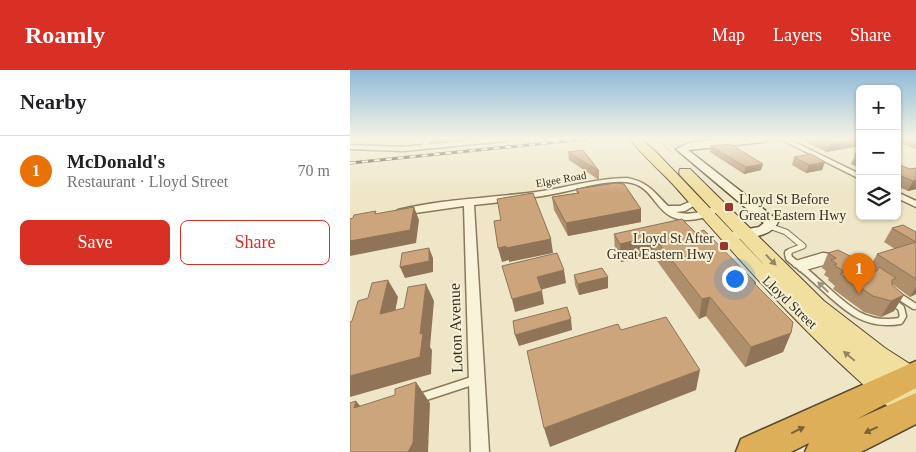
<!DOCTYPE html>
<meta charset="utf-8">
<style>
body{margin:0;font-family:Georgia,serif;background:#f6f6f6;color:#202124}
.controls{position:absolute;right:15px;top:15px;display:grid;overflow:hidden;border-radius:8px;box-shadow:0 1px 4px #0004}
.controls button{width:45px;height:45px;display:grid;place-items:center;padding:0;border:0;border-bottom:1px solid #e0e0e0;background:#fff;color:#202124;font:25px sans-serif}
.you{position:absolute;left:384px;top:208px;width:18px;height:18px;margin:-12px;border:4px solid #fff;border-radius:50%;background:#1a73e8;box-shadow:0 0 0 8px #1a73e833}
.badge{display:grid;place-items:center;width:32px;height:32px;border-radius:50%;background:#d93025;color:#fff;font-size:16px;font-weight:700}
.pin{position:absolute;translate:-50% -41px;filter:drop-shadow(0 1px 2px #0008)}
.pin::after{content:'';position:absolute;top:26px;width:18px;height:15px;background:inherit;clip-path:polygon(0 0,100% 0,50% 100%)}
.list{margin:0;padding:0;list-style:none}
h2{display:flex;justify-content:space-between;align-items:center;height:65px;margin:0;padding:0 20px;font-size:21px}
h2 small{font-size:16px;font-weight:400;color:#757577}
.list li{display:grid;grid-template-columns:32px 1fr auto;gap:15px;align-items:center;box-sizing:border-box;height:70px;padding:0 20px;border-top:1px solid #e0e0e0}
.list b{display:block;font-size:19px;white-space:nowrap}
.list p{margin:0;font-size:16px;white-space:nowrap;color:#757577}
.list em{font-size:16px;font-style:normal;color:#757577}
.actions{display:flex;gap:10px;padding:15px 20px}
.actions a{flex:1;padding:11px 0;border:1px solid #d93025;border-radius:8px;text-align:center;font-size:18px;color:#d93025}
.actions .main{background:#d93025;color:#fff}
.icon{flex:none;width:28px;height:28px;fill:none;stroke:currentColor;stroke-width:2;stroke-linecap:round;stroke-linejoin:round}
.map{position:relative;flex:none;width:566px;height:382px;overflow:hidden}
header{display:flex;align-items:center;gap:30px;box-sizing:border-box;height:70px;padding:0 25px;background:#d93025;color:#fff}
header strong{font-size:24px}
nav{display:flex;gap:28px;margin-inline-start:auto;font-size:18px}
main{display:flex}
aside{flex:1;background:#fff}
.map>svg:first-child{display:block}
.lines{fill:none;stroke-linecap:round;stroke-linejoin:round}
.lane-far3-casing{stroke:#8a795c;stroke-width:5.5}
.lane-far2-casing{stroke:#8a795c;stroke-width:7}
.lane-far1-casing{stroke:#8a795c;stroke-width:9}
.lane-casing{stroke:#8a795c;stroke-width:11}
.street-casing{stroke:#8a795c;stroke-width:3}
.secondary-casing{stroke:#6c5a3f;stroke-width:3}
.primary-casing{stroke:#584630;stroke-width:2}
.highway-casing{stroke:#584630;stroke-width:3}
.path{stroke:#8a795c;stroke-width:1;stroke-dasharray:2.5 2;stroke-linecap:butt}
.lane-far3{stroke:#f9f3da;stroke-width:4}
.lane-far2{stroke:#f9f3da;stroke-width:5}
.lane-far1{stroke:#f9f3da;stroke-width:6}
.lane{stroke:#f9f3da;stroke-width:8}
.street{fill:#f9f3da;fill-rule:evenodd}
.secondary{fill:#f9f3da;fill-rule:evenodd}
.primary{fill:#f1df9f;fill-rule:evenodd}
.highway{fill:#ddaf58;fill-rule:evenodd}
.rail-casing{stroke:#3a2f1f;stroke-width:3}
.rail{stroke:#f6f0d6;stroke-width:2;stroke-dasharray:6;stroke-linecap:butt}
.wall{fill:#af8e6b}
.shaded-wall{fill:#8f7457}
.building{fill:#cca57c;stroke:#8f7457}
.oneway{fill:#96875f}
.oneway2{fill:#9a917c}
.oneway3{fill:#7b6236}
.poi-dot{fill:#99352c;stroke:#f6f0d6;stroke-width:2}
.labels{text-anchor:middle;stroke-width:4;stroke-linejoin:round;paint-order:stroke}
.far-street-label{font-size:11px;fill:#3a2f1f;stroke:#f6f0d6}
.poi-label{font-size:14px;fill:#3a2f1f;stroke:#f6f0d6;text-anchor:start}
.street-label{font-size:14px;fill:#3a2f1f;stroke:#f6f0d6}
.near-street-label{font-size:16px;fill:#3a2f1f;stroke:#f6f0d6}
</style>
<header>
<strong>Roamly</strong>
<nav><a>Map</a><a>Layers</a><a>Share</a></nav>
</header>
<main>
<aside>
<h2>Nearby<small></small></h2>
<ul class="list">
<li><span class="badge" style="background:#e8710a">1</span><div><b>McDonald's</b><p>Restaurant · Lloyd Street</p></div><em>70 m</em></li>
</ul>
<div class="actions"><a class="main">Save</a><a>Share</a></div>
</aside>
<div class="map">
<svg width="566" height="382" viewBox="0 0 566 382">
<rect width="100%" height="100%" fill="#eee6c6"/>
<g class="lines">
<defs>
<path id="lane-far3" d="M 73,77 L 79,69"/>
<path id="lane-far2" d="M 419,156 L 436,162 L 453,176 L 440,181 L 438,185"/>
<g id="lane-far1">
<path d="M 438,183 L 439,188 C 447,195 456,201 463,208 C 491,232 510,258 550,251 L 553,246 L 551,238 L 543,232"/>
<path d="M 446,194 L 473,186 L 482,187"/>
<path d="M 451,198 L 480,190"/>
<path d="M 547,225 L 564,236"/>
</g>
<path id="lane" d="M 70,328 L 125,310"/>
<g id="street">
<path d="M 135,69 L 159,69 L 156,71 L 53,81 L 0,79 L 0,75 L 53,77 Z"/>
<path d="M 430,69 L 438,69 L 510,104 L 510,109 Z"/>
<path d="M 277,108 C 298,112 304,122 318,136 L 330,136 L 346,129 L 350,132 L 335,141 L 326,142 C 340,146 351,142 364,137 L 369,140 C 364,145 358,146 352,148 C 305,159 310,120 282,113 C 257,108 227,120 203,124 C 177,129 150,132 124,135 L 139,382 L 121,382 L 114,136 L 51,145 L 46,142 L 48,140 C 93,129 140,128 186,122 C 216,118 246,108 277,108 Z"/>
<path d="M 547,122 L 566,131 L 566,137 L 547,128 Z"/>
</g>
<path id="secondary" d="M 378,69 L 419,69 L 414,72 L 338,80 L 426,149 L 428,152 C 421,168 397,167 382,170 L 377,169 L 375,166 L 377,163 L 409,157 L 414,153 L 326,79 L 341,72 Z"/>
<path id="primary" d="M 280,69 L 291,69 L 306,82 L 421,202 L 330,105 L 329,102 L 330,99 L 340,99 L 474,231 L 535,278 L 566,298 L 566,354 C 544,345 524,324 506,308 C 442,250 386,186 329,121 C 314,103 294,88 280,69 Z"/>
<path id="highway" d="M 566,291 L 566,318 L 507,349 L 566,323 L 566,354 L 511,382 L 455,382 L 459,373 L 441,382 L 386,382 L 391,369 Z"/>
</defs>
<use href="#lane-far3" class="lane-far3-casing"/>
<use href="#lane-far2" class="lane-far2-casing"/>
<use href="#lane-far1" class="lane-far1-casing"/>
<use href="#lane" class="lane-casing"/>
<use href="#street" class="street-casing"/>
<use href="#secondary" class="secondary-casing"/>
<use href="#primary" class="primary-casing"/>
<use href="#highway" class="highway-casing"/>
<path class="path" d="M 307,69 L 321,82"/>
<use href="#lane-far3" class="lane-far3"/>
<use href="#lane-far2" class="lane-far2"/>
<use href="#lane-far1" class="lane-far1"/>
<use href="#lane" class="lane"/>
<use href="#street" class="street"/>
<use href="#secondary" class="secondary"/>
<use href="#primary" class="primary"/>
<use href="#highway" class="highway"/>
<defs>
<path id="rail" d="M 0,93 L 237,69"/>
</defs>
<use href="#rail" class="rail-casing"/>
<use href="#rail" class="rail"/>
</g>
<g class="wall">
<path d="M 31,69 L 51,69 L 43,71 Z"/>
<path d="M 455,69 L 510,69 L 510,76 L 476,82 L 455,71 Z"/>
<path d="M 547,69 L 566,69 L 566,79 L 547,72 Z"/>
<path d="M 361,76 L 411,100 L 394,104 L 360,82 Z"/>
<path d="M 508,79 L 510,80 L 510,98 L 501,94 Z"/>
<path d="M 218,82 L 249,101 L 249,110 L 219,90 Z"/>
<path d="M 444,87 L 475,92 L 472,100 L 456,103 L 442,95 Z"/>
<path d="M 547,94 L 560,99 L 566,98 L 566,119 L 558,121 L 547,116 Z"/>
<path d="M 226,119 L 291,139 L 291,152 L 218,166 L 204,140 L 202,127 L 227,123 Z"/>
<path d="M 542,158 L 566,162 L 566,224 L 560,227 L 542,214 L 544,241 L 531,247 L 514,242 L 483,219 L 485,216 L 478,210 L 479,208 L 474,205 L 476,201 L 472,198 L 478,183 L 510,192 L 521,201 L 522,201 L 519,199 L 527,184 L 545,179 L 534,172 Z"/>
<path d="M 346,163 L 406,213 L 406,215 L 441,263 L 433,282 L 395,297 L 356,246 L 349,249 L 302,184 L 271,192 L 265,183 L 264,164 Z"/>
<path d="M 224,205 L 258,207 L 258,218 L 229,225 L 225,215 Z"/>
</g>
<g class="shaded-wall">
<path d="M 43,69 L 51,69 L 43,71 Z"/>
<path d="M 80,69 L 116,69 L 81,72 Z"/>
<path d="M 506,69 L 510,69 L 510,76 L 476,82 L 479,74 Z"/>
<path d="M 475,92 L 472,100 L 456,103 L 459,95 Z"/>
<path d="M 413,94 L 411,100 L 394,104 L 396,97 Z"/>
<path d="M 566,110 L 566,119 L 558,121 L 563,111 Z"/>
<path d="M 64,137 L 69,150 L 66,173 L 0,186 L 0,171 Z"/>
<path d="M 291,139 L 291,152 L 218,166 L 216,153 Z"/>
<path d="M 303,166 L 302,184 L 271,192 L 270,174 Z"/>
<path d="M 201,169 L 203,183 L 159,192 L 159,190 L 152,192 L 148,178 L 156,176 Z"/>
<path d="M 79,178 L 83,188 L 83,202 L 55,208 L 50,197 Z"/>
<path d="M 214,200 L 216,213 L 190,220 L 187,207 Z"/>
<path d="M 258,207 L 258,218 L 229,225 L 228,214 Z"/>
<path d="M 38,210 L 48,227 L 41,262 L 30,244 Z"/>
<path d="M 76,214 L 84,231 L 80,277 L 82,280 L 81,304 L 0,327 L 0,306 L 70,264 Z"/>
<path d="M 566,217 L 566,224 L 560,227 Z"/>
<path d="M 192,221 L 194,234 L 165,242 L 162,229 Z"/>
<path d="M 554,225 L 544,241 L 531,247 L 541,231 Z"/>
<path d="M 360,227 L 356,246 L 349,249 L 352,229 Z"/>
<path d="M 221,249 L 222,260 L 169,276 L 165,265 Z"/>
<path d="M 441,263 L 433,282 L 395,297 L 401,277 Z"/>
<path d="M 350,300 L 346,320 L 200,377 L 194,358 Z"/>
<path d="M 66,312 L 80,333 L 78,382 L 58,382 Z"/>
<path d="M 6,331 L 23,351 L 4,338 Z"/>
</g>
<g class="building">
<path d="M 469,69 L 506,69 L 479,74 Z"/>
<path d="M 380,74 L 413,94 L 396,97 L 361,76 Z"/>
<path d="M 508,79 L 510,80 L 510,87 L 505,85 Z"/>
<path d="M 233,80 L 249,101 L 218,82 Z"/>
<path d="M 461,84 L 475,92 L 459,95 L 444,87 Z"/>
<path d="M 547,94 L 560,99 L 566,98 L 566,110 L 563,111 L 547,104 Z"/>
<path d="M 266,113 L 274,114 L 291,139 L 216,153 L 202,127 L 229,123 L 226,119 Z"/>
<path d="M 183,123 L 201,169 L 156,178 L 156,176 L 148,178 L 144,151 L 151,150 L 147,129 Z"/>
<path d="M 64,137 L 60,160 L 0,171 L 0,149 L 3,148 L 4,145 L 26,141 L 25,144 Z"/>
<path d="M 332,149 L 346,163 L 354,160 L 406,213 L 404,213 L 443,252 L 441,263 L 401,277 L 360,227 L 352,229 L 303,166 L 270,174 L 264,164 Z"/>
<path d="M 553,155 L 566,162 L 566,172 L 542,158 Z"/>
<path d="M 566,172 L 566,209 L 527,184 Z"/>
<path d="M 79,178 L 79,191 L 50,197 L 52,183 Z"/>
<path d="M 488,180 L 506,189 L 511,186 L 510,192 L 521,201 L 527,201 L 529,197 L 546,208 L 542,210 L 542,215 L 554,225 L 541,231 L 523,226 L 490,204 L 495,202 L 484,195 L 487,194 L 481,190 L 486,188 L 478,183 Z"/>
<path d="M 207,183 L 214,200 L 187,207 L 192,221 L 162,229 L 152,196 Z"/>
<path d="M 252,198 L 258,207 L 228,214 L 224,205 Z"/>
<path d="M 38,210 L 30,244 L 54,238 L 58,217 L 76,214 L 70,264 L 73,263 L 70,287 L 0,306 L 0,252 L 2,251 L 8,231 L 18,228 L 22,213 Z"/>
<path d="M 217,237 L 221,249 L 165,265 L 163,251 Z"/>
<path d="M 316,247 L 350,300 L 194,358 L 177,281 L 268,254 L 271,260 Z"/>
<path d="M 66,312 L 63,373 L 58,382 L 0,382 L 0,333 L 6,331 L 4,338 L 45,325 L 45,319 Z"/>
</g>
<defs><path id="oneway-solid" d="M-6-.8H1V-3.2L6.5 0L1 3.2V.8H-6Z" transform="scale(1.25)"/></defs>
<g class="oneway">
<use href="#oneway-solid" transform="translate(421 190) rotate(46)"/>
<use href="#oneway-solid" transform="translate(499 286) rotate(-140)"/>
</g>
<use class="oneway2" href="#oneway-solid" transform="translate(473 217) rotate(-136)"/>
<g class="oneway3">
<use href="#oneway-solid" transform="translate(448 360) rotate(-26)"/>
<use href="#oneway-solid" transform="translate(521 360) rotate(155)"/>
</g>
<linearGradient id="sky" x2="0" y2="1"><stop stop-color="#8ebad7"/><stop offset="0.56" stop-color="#f7f4e5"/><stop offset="1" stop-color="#f7f4e5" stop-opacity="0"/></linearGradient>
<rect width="566" height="123" fill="url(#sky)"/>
<g class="poi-dot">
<rect x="374" y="132" width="10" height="10" rx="2.5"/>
<rect x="369" y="171" width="10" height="10" rx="2.5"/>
</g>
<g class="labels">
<g class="far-street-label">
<text transform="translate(211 109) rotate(-10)" y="4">Elgee Road</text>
</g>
<g class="poi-label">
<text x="389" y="134">Lloyd St Before<tspan x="389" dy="16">Great Eastern Hwy</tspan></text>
<text x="364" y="173" text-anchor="end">Lloyd St After<tspan x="364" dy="16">Great Eastern Hwy</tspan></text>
</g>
<g class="street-label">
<text transform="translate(440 232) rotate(44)" y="5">Lloyd Street</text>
</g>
<g class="near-street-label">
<text transform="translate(105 258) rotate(-92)" y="6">Loton Avenue</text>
</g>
</g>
</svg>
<div class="controls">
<button>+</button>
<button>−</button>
<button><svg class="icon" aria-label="layers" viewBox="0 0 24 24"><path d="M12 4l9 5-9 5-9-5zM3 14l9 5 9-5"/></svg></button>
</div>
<div class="you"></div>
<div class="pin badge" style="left:509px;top:224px;background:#e8710a">1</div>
</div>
</main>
